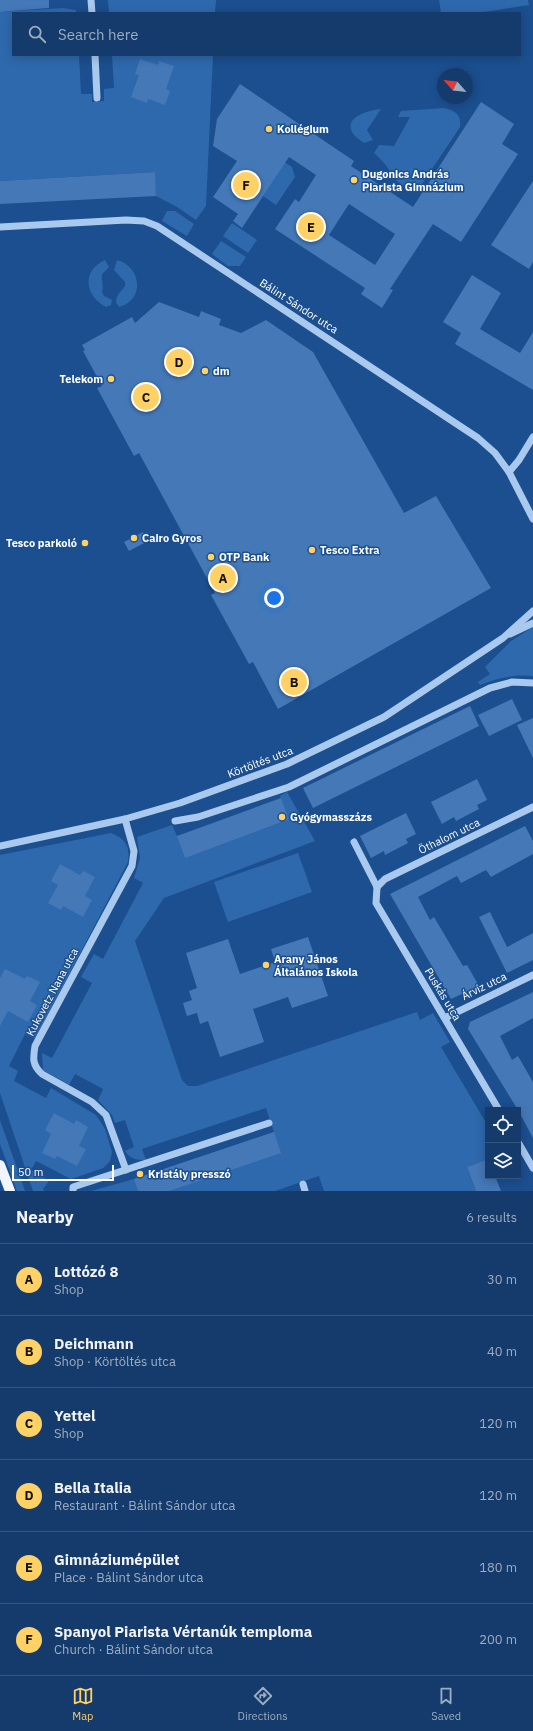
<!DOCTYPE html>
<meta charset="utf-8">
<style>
body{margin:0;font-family:"IBM Plex Sans",sans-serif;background:#1d4271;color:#f1f3f6}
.controls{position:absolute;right:12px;bottom:12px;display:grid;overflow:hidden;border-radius:0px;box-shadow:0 2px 10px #0003}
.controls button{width:36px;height:36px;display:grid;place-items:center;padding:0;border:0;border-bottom:1px solid #33557e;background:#143b6b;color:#f1f3f6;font:20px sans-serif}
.compass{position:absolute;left:437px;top:68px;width:36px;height:36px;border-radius:50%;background:#143b6b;box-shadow:0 2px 10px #0003;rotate:297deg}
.scale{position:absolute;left:12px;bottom:10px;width:102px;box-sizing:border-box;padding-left:4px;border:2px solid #fff;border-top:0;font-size:11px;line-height:14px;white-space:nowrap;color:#fff;-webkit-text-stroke:3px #1b4f8f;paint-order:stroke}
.you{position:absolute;left:274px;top:598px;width:14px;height:14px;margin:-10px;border:3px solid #fff;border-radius:50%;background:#1a73e8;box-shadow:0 0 0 6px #1a73e833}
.badge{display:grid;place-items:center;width:26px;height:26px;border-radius:50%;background:#ffd166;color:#111;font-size:13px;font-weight:700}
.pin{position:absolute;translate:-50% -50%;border:2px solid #fff;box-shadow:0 1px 4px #0006}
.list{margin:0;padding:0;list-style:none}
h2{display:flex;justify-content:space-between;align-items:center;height:52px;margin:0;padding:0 16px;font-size:17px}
h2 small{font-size:13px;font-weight:400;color:#9dadc1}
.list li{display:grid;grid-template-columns:26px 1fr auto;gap:12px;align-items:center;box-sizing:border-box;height:72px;padding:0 16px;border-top:1px solid #33557e}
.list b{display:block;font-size:15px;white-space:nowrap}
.list p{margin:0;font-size:13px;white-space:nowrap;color:#9dadc1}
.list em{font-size:13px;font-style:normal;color:#9dadc1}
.icon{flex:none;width:22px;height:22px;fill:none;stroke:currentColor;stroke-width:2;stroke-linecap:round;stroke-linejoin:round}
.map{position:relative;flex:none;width:533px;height:1191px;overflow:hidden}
.search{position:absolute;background:#143b6b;box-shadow:0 2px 10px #0003;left:12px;right:12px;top:12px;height:44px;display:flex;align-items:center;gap:10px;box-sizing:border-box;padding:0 14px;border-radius:0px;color:#9dadc1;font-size:15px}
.sheet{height:484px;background:#143b6b}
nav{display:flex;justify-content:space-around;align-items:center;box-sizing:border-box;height:56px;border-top:1px solid #33557e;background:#143b6b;font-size:11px;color:#9dadc1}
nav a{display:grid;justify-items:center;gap:2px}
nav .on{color:#ffd166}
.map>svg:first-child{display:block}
.green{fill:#2e69ad}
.building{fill:#4478b7;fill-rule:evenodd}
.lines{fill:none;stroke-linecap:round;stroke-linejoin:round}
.minor{stroke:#a9c9ee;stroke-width:7}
.major{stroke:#f0f6ff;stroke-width:10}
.poi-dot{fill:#ffd166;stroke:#1b4f8f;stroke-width:1.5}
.labels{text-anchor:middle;stroke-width:3;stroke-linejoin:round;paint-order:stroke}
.poi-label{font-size:11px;font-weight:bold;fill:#fff;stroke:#1b4f8f;text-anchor:start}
.street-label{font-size:11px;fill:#fff;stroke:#1b4f8f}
</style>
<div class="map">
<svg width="533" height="1191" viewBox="0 0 533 1191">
<rect width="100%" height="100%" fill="#1b4f8f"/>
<g class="green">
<path d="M 108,0 L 216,0 L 215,13 L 109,13 Z"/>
<path d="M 439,0 L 528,0 L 529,5 L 477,13 L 441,13 Z"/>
<path d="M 63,8 L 76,10 L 76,13 L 13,13 L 13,55 L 79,55 L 81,94 L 92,94 L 92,102 L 104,101 L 104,89 L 114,88 L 112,55 L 213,55 L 206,206 L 196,220 L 177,207 L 156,196 L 154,172 L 0,181 L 0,12 Z"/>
<path d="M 444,108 C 455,110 462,115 460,127 L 422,184 C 402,192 397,182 387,167 C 384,162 379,158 374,153 L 379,145 L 394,146 L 410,117 L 398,117 L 401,111 Z"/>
<path d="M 381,109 L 367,130 L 373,140 L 364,143 C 360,140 354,136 352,132 C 344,116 371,110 381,109 Z"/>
<path d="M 278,162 L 286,163 L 292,167 L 295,177 L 276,205 L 263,196 L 278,173 Z"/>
<path d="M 167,211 L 175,211 L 194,224 L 187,236 L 162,221 Z"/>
<path d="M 232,223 L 257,240 L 248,253 L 223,236 Z"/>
<path d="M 221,241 L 246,257 L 240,266 L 228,266 L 212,254 Z"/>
<path d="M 105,260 L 109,267 C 107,270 103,272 102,275 C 101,278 104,285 102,292 L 104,296 L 112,300 L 111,305 L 106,307 C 85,296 81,271 105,260 Z"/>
<path d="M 117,260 C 142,267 145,300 119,307 C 112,299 120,293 125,286 L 125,282 L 114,270 Z"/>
<path d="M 533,627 L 533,676 C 514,674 498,678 480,685 L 478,682 L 490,674 L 485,667 L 511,641 Z"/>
<path d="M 287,792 L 315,841 L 164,898 L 135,941 L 182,1080 L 188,1086 L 197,1086 L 417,1012 L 420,1020 L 433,1013 L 450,1042 L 441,1047 L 488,1126 L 488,1159 L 467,1167 L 476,1191 L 324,1191 L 319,1176 L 275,1191 L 91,1191 L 134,1179 L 274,1132 L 266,1108 L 142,1149 L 146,1160 C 136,1160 130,1159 125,1151 L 134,1147 L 125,1120 L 115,1123 L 112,1115 L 98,1100 L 103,1089 L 75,1074 L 69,1085 L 43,1070 L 42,1053 L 52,1058 L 92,983 L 81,977 L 94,954 L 103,959 L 143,883 L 134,878 L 140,858 L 137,837 L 172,825 L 177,836 L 289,819 L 280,796 Z"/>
<path d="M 111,833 C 126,839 130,846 128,862 L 35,1039 L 25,1034 L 9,1066 L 18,1071 L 14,1081 L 46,1098 L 51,1088 L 96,1115 L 105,1129 L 112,1152 L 110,1161 L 103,1168 L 71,1179 L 36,1161 L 31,1170 L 49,1181 L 43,1189 L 44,1191 L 33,1191 L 0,1093 L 0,855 Z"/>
<path d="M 298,853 L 312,892 L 228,922 L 214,882 Z"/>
<path d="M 0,1120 L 25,1191 L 17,1191 L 0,1144 Z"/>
</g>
<g class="building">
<path d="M 0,0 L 49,0 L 49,8 L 0,12 Z"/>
<path d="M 140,59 L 158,65 L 159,61 L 174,66 L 166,89 L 170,91 L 165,105 L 148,99 L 147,103 L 131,97 L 139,75 L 135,74 Z"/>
<path d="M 240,84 L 354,161 L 351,166 L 413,207 L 481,102 L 514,124 L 502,144 L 518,154 L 461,242 L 433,224 L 390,289 L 393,290 L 382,308 L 361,294 L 365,288 L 275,229 L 295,199 L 299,202 L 316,175 L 289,157 L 242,228 L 233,221 L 238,214 L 213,197 L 237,161 L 213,146 L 217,119 ZM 349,204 L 395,234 L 375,265 L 329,235 Z"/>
<path d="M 155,172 L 156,196 L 0,204 L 0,181 Z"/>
<path d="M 533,181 L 533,262 L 529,269 L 491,245 Z"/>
<path d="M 472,275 L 501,293 L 480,329 L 520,353 L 533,332 L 533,390 L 455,344 L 461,333 L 443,322 Z"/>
<path d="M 159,302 L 199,317 L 201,311 L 221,319 L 219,325 L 241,333 L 266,320 L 313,352 L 404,513 L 436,496 L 491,588 L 278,709 L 253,662 L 249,664 L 211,595 L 215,593 L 139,453 L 134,456 L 97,388 L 102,386 L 83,351 L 85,350 L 82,345 L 132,317 L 135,323 Z"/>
<path d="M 143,532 L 148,541 L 129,551 L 124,542 Z"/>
<path d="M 512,699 L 522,720 L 489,736 L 478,715 Z"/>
<path d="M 470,706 L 479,726 L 313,808 L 303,788 Z"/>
<path d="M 533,718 L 533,758 L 517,725 Z"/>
<path d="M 477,779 L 487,800 L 477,805 L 479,809 L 456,821 L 454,817 L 442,824 L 431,802 Z"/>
<path d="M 281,798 L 289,819 L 185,858 L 177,836 Z"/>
<path d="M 406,813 L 416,834 L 406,839 L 408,843 L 385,855 L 384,851 L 371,858 L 360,836 Z"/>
<path d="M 525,826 L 533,841 L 533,854 L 491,877 L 486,870 L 461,883 L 457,876 L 418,897 L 430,920 L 434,917 L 463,966 L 467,965 L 479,986 L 451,999 L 390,894 Z"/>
<path d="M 60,864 L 80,875 L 83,871 L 95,877 L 85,896 L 92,900 L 83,917 L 63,906 L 61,910 L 48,903 L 58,885 L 51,881 Z"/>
<path d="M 490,912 L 507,947 L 533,933 L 533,960 L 507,973 L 479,917 Z"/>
<path d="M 308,937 L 328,996 L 292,1008 L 288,997 L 253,1009 L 264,1042 L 220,1057 L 208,1021 L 200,1024 L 197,1013 L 187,1016 L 185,1010 L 183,1003 L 192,1000 L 189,991 L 197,988 L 186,953 L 228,939 L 240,974 L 275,962 L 271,949 Z"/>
<path d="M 5,969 L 25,979 L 27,976 L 40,982 L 30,1001 L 37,1005 L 28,1022 L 8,1011 L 0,1026 L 0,978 Z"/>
<path d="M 533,992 L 533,1018 L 500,1036 L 512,1060 L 518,1056 L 533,1082 L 533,1138 L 518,1110 L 468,1029 L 470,1022 Z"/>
<path d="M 54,1113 L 74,1124 L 76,1120 L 88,1127 L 79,1146 L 86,1149 L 77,1166 L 57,1156 L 55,1159 L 42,1153 L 51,1134 L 45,1130 Z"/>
<path d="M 274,1132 L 281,1153 L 169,1191 L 138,1191 L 134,1179 Z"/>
<path d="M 488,1159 L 488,1176 L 495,1176 L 501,1191 L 476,1191 L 467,1167 Z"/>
</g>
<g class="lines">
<g class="minor">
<path d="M 91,0 L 92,13"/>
<path d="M 95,55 L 97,98"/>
<path d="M 0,227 L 126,220 L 144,221 L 157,226 L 478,438 L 495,453 L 509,472 L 533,519"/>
<path d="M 509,472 L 519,460 L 533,437"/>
<path d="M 510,634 L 533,623"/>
<path d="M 125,819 L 134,851 L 132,866 L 35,1046 C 33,1058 32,1065 42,1074 L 92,1102 L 106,1115 L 126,1170"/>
<path d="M 175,821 L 198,817 L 289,787 L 490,688 L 512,682 L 533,683"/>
<path d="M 354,842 L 377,887"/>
<path d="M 0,846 L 125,819 L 180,803 L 287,764 L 384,717 L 503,638 L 533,611"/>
<path d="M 377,887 L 376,903 L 499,1110"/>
<path d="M 377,887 L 385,879 L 533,807"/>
<path d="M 445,1018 L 533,975"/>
<path d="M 518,1142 L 533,1168"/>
<path d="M 303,1184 L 305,1191"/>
<path d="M 73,1191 L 73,1187 L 269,1123"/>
</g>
<path class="major" d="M 0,1165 L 10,1191"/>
</g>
<g class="poi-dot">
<circle cx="269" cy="129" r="4"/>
<circle cx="354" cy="180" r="4"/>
<circle cx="205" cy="371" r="4"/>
<circle cx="111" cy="379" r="4"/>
<circle cx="134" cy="538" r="4"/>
<circle cx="85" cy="543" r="4"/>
<circle cx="312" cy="550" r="4"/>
<circle cx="211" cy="557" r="4"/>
<circle cx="282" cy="817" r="4"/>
<circle cx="266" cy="965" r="4"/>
<circle cx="140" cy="1174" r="4"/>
</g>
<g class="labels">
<g class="poi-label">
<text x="277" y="133">Kollégium</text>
<text x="362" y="178">Dugonics András<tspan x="362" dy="13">Piarista Gimnázium</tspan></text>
<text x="213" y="375">dm</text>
<text x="103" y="383" text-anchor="end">Telekom</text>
<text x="142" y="542">Cairo Gyros</text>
<text x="77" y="547" text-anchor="end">Tesco parkoló</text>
<text x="320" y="554">Tesco Extra</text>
<text x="219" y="561">OTP Bank</text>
<text x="290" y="821">Gyógymasszázs</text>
<text x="274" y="963">Arany János<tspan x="274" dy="13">Általános Iskola</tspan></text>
<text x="148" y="1178">Kristály presszó</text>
</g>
<g class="street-label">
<text transform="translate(299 306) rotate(33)" y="4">Bálint Sándor utca</text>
<text transform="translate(260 762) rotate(-21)" y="4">Körtöltés utca</text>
<text transform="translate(449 836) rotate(-26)" y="4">Öthalom utca</text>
<text transform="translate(484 986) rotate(-26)" y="4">Árvíz utca</text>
<text transform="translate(52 992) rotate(-62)" y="4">Kukovetz Nana utca</text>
<text transform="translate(443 994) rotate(59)" y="4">Puskás utca</text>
</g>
</g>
</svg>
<div class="controls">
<button><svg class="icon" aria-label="locate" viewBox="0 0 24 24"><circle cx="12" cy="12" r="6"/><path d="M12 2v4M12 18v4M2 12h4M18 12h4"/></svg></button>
<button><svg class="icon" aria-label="layers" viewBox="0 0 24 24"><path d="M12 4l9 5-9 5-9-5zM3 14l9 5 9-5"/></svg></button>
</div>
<svg class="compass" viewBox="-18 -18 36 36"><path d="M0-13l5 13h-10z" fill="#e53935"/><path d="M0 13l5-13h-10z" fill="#9dadc1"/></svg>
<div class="scale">50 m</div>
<div class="you"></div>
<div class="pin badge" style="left:223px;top:578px">A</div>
<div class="pin badge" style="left:294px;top:682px">B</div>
<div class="pin badge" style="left:146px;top:397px">C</div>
<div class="pin badge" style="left:179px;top:362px">D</div>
<div class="pin badge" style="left:311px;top:227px">E</div>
<div class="pin badge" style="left:246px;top:185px">F</div>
<div class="search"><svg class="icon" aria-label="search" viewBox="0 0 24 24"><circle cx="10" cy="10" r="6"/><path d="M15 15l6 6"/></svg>Search here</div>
</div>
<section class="sheet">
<h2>Nearby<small>6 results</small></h2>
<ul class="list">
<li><span class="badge">A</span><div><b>Lottózó 8</b><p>Shop</p></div><em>30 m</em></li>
<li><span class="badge">B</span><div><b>Deichmann</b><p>Shop · Körtöltés utca</p></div><em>40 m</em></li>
<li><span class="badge">C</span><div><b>Yettel</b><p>Shop</p></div><em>120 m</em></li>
<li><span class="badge">D</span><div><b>Bella Italia</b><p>Restaurant · Bálint Sándor utca</p></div><em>120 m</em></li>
<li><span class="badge">E</span><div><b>Gimnáziumépület</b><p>Place · Bálint Sándor utca</p></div><em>180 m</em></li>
<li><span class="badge">F</span><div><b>Spanyol Piarista Vértanúk temploma</b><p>Church · Bálint Sándor utca</p></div><em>200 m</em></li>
</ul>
</section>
<nav>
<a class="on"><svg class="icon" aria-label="map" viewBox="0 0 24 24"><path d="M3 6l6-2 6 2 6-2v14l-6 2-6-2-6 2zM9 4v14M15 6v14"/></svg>Map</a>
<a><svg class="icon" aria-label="directions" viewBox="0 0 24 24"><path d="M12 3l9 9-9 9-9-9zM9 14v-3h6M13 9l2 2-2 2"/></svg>Directions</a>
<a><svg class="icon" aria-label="saved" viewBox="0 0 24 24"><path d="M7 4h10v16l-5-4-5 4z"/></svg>Saved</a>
</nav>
